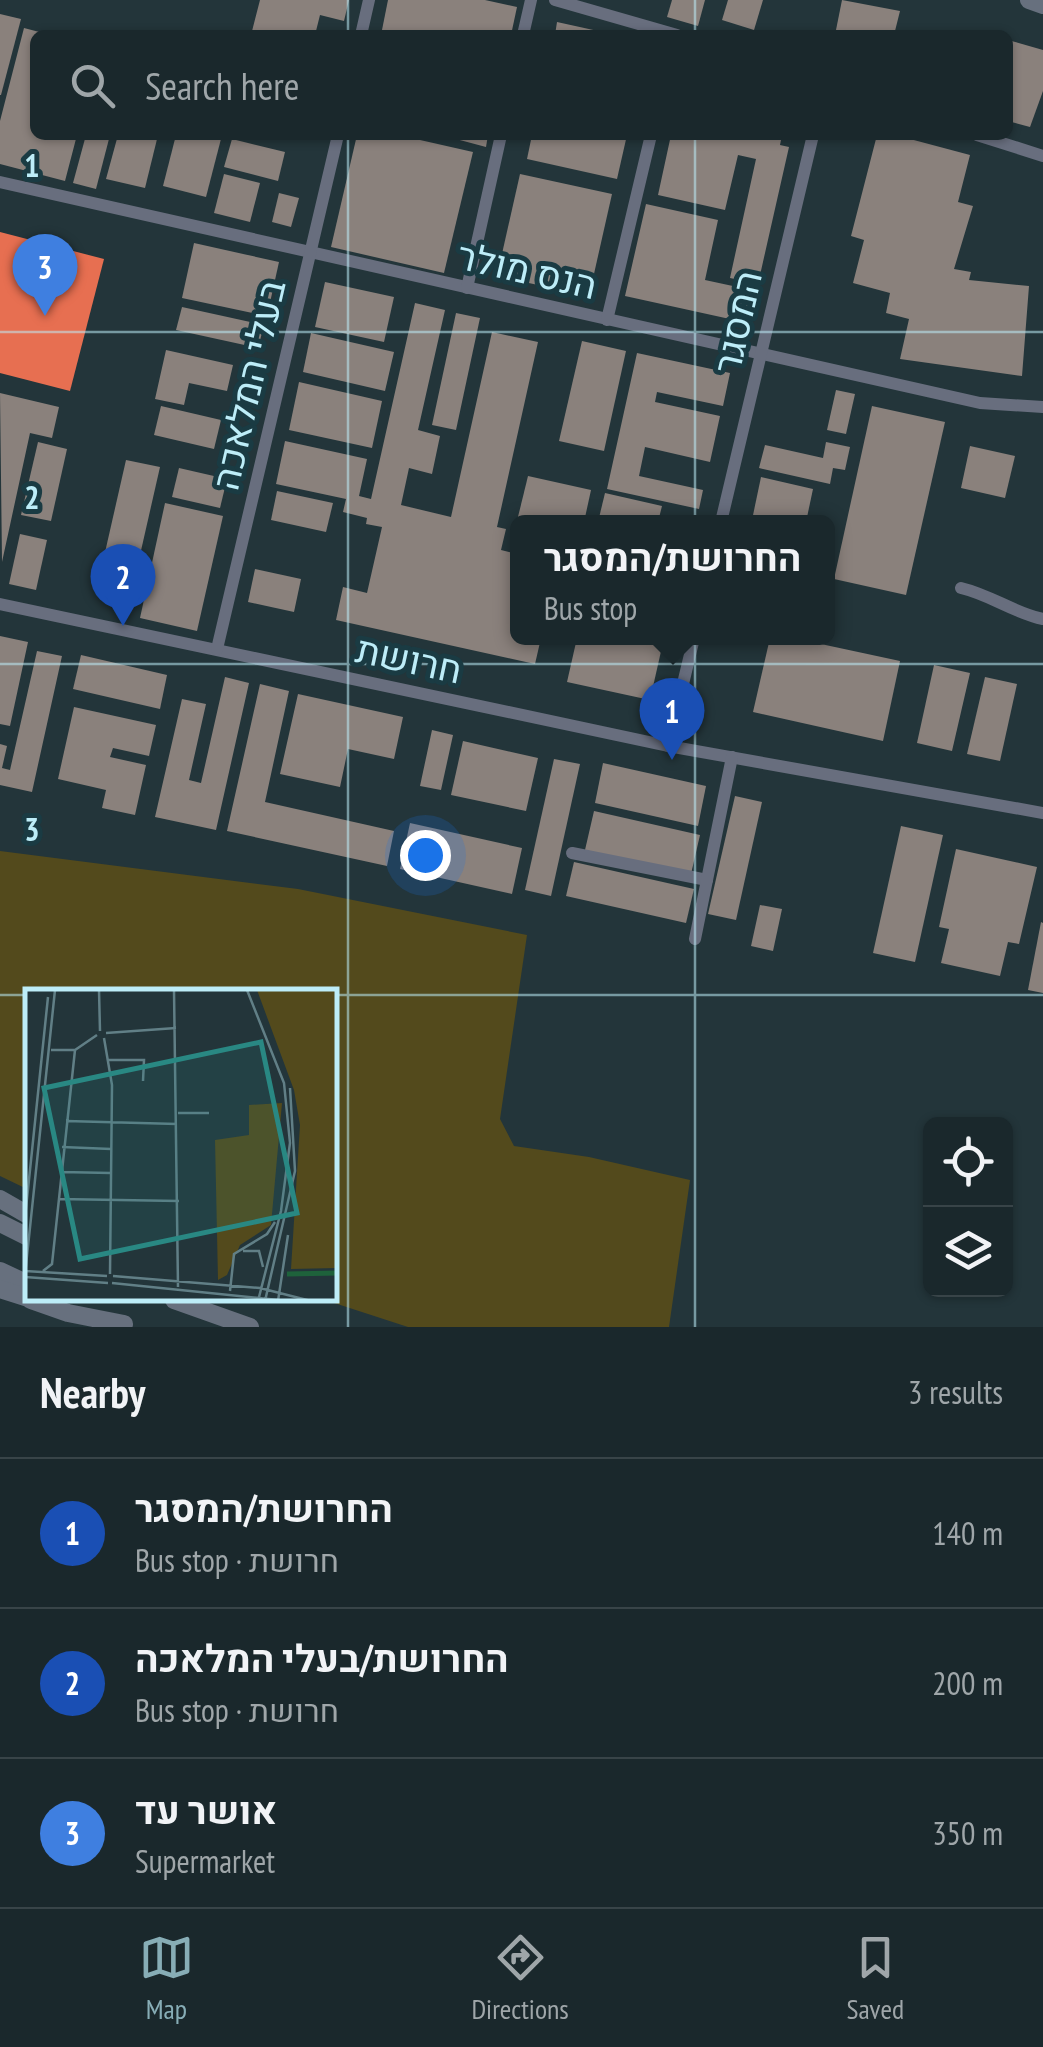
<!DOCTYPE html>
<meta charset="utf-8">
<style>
body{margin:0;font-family:"PT Sans Narrow",Heebo,sans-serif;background:#233034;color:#f1f3f6}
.controls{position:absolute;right:30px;bottom:30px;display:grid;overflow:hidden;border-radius:15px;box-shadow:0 2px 8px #0004}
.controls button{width:90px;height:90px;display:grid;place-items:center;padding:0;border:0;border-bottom:2px solid #384448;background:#1a282c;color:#f1f3f6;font:50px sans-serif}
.you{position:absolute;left:425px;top:855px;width:35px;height:35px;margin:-25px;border:8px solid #fff;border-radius:50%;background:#1a73e8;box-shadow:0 0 0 15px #1a73e833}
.badge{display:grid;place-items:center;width:65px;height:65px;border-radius:50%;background:#87adb6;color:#fff;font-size:32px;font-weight:700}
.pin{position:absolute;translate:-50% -82px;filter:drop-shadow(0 2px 5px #0008)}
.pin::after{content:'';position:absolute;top:52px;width:35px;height:30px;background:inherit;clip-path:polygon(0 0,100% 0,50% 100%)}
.popup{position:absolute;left:510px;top:515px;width:325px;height:130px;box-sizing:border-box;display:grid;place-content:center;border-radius:15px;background:#1a282c;filter:drop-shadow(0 2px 8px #0005);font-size:32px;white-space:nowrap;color:#9fa6a9}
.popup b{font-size:38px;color:#f1f3f6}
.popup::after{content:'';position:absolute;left:50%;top:100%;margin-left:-20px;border:20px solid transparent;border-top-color:#1a282c}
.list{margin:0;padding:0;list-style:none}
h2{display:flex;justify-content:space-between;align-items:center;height:130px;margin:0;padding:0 40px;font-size:42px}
h2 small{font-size:32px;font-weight:400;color:#9fa6a9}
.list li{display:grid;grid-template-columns:65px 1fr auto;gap:30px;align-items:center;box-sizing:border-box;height:150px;padding:0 40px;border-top:2px solid #384448}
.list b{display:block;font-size:38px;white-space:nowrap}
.list p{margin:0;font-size:32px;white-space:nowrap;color:#9fa6a9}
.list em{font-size:32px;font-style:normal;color:#9fa6a9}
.icon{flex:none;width:55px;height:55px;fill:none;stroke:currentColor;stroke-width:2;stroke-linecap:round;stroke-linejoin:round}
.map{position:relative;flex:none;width:1043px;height:1327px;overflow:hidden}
.search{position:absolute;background:#1a282c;box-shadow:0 2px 8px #0004;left:30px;right:30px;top:30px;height:110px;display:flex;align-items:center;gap:25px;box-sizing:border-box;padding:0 35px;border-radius:15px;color:#9fa6a9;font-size:38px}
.sheet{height:580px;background:#1a282c}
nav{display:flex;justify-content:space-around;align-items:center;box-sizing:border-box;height:140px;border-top:2px solid #384448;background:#1a282c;font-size:28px;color:#9fa6a9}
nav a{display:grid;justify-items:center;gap:5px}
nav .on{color:#87adb6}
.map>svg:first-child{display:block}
.green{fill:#534a1c}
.shops{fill:#e76f51}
.industry{fill:#8a817c}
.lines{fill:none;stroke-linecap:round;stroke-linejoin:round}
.minor{stroke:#686e7e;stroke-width:12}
.highway{stroke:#67707e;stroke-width:18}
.grid{fill:none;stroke:#bdedf8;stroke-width:2.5;stroke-opacity:0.55}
.labels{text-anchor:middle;stroke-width:10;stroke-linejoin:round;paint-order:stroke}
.street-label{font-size:38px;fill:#bdedf8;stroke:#1a3b43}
.inset-river{fill:none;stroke:#1e623b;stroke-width:5}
.inset-road{fill:none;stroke:#617f86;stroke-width:2.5}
.view{fill:#298883;fill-opacity:0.15;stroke:#298883;stroke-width:5}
.inset-edge{fill:none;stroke:#bdedf8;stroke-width:5}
.grid-label{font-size:32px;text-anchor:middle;font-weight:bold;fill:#bdedf8;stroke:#1a3b43;stroke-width:10;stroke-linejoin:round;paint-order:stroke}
</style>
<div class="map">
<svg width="1043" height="1327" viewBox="0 0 1043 1327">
<rect width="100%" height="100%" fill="#23353a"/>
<path class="green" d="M 0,851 L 298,889 L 527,935 L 500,1119 L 514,1146 L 589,1157 L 690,1180 L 669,1327 L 408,1327 L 325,1300 L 335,1300 L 335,992 L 28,992 L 27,1189 L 0,1176 Z"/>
<path class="shops" d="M 0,232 L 104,259 L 70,391 L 0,373 Z"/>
<g class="industry">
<path d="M 260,0 L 349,0 L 344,21 L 320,15 L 315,35 L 251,35 Z"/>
<path d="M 388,0 L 485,0 L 517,7 L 511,35 L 381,35 Z"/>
<path d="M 672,0 L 705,0 L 698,26 L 667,17 Z"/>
<path d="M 728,0 L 763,0 L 754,30 L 722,20 Z"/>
<path d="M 842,0 L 900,11 L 894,35 L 835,35 Z"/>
<path d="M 0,14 L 21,19 L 1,95 L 0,95 Z"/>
<path d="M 557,22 L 607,33 L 607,35 L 555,35 Z"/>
<path d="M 24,28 L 47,34 L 35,35 L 35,135 L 77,135 L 65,181 L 0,164 L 0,121 Z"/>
<path d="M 1008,40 L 1043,50 L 1043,91 L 1030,127 L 1008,121 Z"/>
<path d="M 86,135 L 110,135 L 96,189 L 73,183 Z"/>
<path d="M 118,135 L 158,135 L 145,188 L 106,179 Z"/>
<path d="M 176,135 L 222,135 L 206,197 L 163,186 Z"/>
<path d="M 357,135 L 398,135 L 473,152 L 444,273 L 331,247 Z"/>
<path d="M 441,135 L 488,135 L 486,147 Z"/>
<path d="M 532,135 L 627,135 L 617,179 L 527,159 Z"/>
<path d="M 671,135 L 782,135 L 780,145 L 789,147 L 758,284 L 730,278 L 756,159 L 738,155 L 725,210 L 658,195 Z"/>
<path d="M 877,135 L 895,135 L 970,155 L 958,202 L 973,206 L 954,269 L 971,272 L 969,280 L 1029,286 L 1022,376 L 900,359 L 909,319 L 886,313 L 890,293 L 853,283 L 864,240 L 851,236 Z"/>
<path d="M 232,139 L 285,152 L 278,181 L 224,167 Z"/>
<path d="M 224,174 L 260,183 L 250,222 L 214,213 Z"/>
<path d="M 520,174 L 612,194 L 589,296 L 497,276 Z"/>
<path d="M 279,193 L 299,198 L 291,227 L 272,222 Z"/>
<path d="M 646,204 L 718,220 L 705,280 L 756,291 L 748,323 L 625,296 Z"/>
<path d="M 194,243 L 279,262 L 267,316 L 182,298 Z"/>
<path d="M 325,282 L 394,297 L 384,342 L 315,327 Z"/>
<path d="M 415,303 L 445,310 L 418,430 L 440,436 L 432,474 L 409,468 L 401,505 L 451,517 L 492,332 L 538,342 L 497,527 L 506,529 L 501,550 L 517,554 L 517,638 L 541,638 L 535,664 L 336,620 L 343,587 L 367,593 L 382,527 L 366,524 L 367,518 L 343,512 L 346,499 L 276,484 L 285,441 L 367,459 L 359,496 L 371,499 Z"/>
<path d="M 182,307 L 264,325 L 258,348 L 176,330 Z"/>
<path d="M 456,313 L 480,318 L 456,430 L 432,425 Z"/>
<path d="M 311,333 L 394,352 L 385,391 L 303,372 Z"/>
<path d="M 582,341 L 626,351 L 604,451 L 559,441 Z"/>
<path d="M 166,350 L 233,365 L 227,391 L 189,383 L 184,405 L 155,399 Z"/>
<path d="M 637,353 L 730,373 L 723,406 L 657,392 L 655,402 L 720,416 L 710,462 L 645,447 L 639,476 L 703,490 L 699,509 L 607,489 Z"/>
<path d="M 299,382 L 382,401 L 372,448 L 289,430 Z"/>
<path d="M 836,390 L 855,394 L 846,434 L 827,430 Z"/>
<path d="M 0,393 L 59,407 L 52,438 L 30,433 L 2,562 Z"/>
<path d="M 161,406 L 221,420 L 214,449 L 154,435 Z"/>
<path d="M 872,406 L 945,422 L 906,595 L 834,579 Z"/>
<path d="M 38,442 L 67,449 L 51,521 L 21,515 Z"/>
<path d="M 826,442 L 850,447 L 845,470 L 833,468 L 830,484 L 759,468 L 765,445 L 823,458 Z"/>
<path d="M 970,446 L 1015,456 L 1005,498 L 961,488 Z"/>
<path d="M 126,460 L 160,467 L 130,599 L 96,592 Z"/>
<path d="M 179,468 L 227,479 L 220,508 L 172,497 Z"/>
<path d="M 528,476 L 591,490 L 584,522 L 517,521 Z"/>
<path d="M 761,477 L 813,489 L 806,522 L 752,520 Z"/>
<path d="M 277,491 L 333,503 L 326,532 L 271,520 Z"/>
<path d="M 605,493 L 662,506 L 658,522 L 598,522 Z"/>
<path d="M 165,503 L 223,516 L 197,631 L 140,618 Z"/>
<path d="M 20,534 L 47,540 L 36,590 L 9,584 Z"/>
<path d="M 255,569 L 301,579 L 294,612 L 248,602 Z"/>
<path d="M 0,636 L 28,642 L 10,726 L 0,724 Z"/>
<path d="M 577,638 L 664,638 L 650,700 L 567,682 Z"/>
<path d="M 770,638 L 793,638 L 900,661 L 883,741 L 753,712 Z"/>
<path d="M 37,651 L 62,656 L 32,792 L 0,785 L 0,744 L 7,746 L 2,768 L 10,770 Z"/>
<path d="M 81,655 L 167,675 L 160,709 L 73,689 Z"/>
<path d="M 934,665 L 970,673 L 952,751 L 917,743 Z"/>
<path d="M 225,677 L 249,683 L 216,830 L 155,817 L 182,699 L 206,704 L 189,780 L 201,783 Z"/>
<path d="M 985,677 L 1017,684 L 1000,761 L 967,754 Z"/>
<path d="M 260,684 L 289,691 L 265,802 L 394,831 L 387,866 L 227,831 Z"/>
<path d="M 298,694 L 403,717 L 394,759 L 348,749 L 340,787 L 280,774 Z"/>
<path d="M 74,707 L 156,725 L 149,756 L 113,748 L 110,757 L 146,765 L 135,815 L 102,808 L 106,790 L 58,779 Z"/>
<path d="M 432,730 L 453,735 L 441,790 L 420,786 Z"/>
<path d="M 463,741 L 538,758 L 526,811 L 451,795 Z"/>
<path d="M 554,759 L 580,764 L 551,896 L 525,890 Z"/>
<path d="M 603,763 L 706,786 L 698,826 L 595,803 Z"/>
<path d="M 735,796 L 762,802 L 736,920 L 708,914 Z"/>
<path d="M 594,811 L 700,835 L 691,874 L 585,850 Z"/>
<path d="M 410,823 L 522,848 L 512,894 L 400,869 Z"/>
<path d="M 901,826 L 943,835 L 915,962 L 873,953 Z"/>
<path d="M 956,849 L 1037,867 L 1019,944 L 1008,942 L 1000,976 L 941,963 L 949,929 L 939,927 Z"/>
<path d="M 574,862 L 694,889 L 686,923 L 566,896 Z"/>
<path d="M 760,905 L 782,909 L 773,951 L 751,946 Z"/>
<path d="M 1041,922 L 1043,923 L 1043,993 L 1028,990 Z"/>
</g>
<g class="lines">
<g class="minor">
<path d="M 555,0 L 677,35"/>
<path d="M 361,35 L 369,0"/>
<path d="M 523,35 L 531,0"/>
<path d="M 977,135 L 1043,156"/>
<path d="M 0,182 L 980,403 L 1043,407"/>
<path d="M 467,288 L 501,135"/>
<path d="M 607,320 L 651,135"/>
<path d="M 721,522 L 813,135"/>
<path d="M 961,588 C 991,595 1014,613 1043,619"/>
<path d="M 0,604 L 668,746 L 1043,813"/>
<path d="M 217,649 L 338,135"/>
<path d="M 668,746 L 694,638"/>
<path d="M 572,853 L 707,880"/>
<path d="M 695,939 L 732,757"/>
</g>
<g class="highway">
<path d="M 1029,0 L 1043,5"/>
<path d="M 0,1199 L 28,1215"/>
<path d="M 0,1223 L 28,1237"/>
<path d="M 0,1271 L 28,1284"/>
<path d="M 0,1289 L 28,1298"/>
<path d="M 31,1300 L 68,1313 L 124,1324"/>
<path d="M 174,1300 L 250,1327"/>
</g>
</g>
<path class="grid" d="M 348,0 L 348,35M 695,0 L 695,35M 348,135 L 348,1327M 695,135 L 695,1327M 0,332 L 1043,332M 0,664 L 1043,664M 0,995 L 28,995M 335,995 L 1043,995"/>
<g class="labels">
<g class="street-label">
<text transform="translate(527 271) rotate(13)" y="13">הנס מולר</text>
<text transform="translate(738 322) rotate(-77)" y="13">המסגר</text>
<text transform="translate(249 385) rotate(-77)" y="13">בעלי המלאכה</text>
<text transform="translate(409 660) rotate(12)" y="13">חרושת</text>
</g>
</g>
<g transform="translate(25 989)">
<rect width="312" height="312" fill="#23353a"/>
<path d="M 232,1 L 312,1 L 312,279 L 266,280 L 275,136 L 269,101 ZM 257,114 L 246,236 L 215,256 L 202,286 L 193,291 L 190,151 L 224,146 L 224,116 Z" fill="#534a1c"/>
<path class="inset-river" d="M 262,285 L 313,284"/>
<path class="inset-road" d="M 74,1 L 75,42M 149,1 L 153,298M 222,1 L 259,94 L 265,154 L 256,222 L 233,312M 81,44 L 151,39M 79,49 L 87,96 L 85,285M 26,61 L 50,61 L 72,46M 82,71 L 119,71 L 118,92M 153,124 L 184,124M 41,132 L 152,135M 37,158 L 86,160M 36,183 L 86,184M 33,210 L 154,212M 0,229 L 23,8M 218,262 L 234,262 L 238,278M 0,282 L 82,287M 18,282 L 27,275 L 50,61M 0,286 L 30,1M 88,287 L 235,299 L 286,312M 0,288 L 83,294M 87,294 L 263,312M 205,302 L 209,265 L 242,245 L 250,233M 240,312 L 270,182 L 265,99M 253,312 L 263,246"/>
<path class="view" d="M 236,53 L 272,224 L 55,270 L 19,99 Z"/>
<rect width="312" height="312" class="inset-edge"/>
</g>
<g class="grid-label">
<text x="32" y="177">1</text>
<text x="32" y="509">2</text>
<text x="32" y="841">3</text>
</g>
</svg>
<div class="controls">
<button><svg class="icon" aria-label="locate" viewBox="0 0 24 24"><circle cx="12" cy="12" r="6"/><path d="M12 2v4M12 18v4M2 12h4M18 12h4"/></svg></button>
<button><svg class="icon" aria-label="layers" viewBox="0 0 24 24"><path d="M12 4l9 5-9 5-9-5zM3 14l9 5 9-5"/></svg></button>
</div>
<div class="you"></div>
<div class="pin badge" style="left:672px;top:760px;background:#1a4fb4">1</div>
<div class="popup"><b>החרושת/המסגר</b>Bus stop</div>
<div class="pin badge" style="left:123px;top:626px;background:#1a4fb4">2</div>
<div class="pin badge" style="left:45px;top:316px;background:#3f7fe0">3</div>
<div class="search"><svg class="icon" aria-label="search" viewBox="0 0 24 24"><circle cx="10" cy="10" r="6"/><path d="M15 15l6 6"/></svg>Search here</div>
</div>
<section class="sheet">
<h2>Nearby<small>3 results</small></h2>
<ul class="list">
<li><span class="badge" style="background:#1a4fb4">1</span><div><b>החרושת/המסגר</b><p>Bus stop · חרושת</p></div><em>140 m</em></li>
<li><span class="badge" style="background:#1a4fb4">2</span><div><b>החרושת/בעלי המלאכה</b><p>Bus stop · חרושת</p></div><em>200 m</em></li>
<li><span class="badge" style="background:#3f7fe0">3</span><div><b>אושר עד</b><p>Supermarket</p></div><em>350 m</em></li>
</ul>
</section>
<nav>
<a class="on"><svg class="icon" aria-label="map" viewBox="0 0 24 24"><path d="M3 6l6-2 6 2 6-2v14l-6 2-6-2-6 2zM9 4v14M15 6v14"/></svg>Map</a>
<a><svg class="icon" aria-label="directions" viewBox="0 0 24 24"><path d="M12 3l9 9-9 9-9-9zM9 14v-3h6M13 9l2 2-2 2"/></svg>Directions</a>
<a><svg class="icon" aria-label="saved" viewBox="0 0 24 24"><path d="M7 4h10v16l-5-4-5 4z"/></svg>Saved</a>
</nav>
